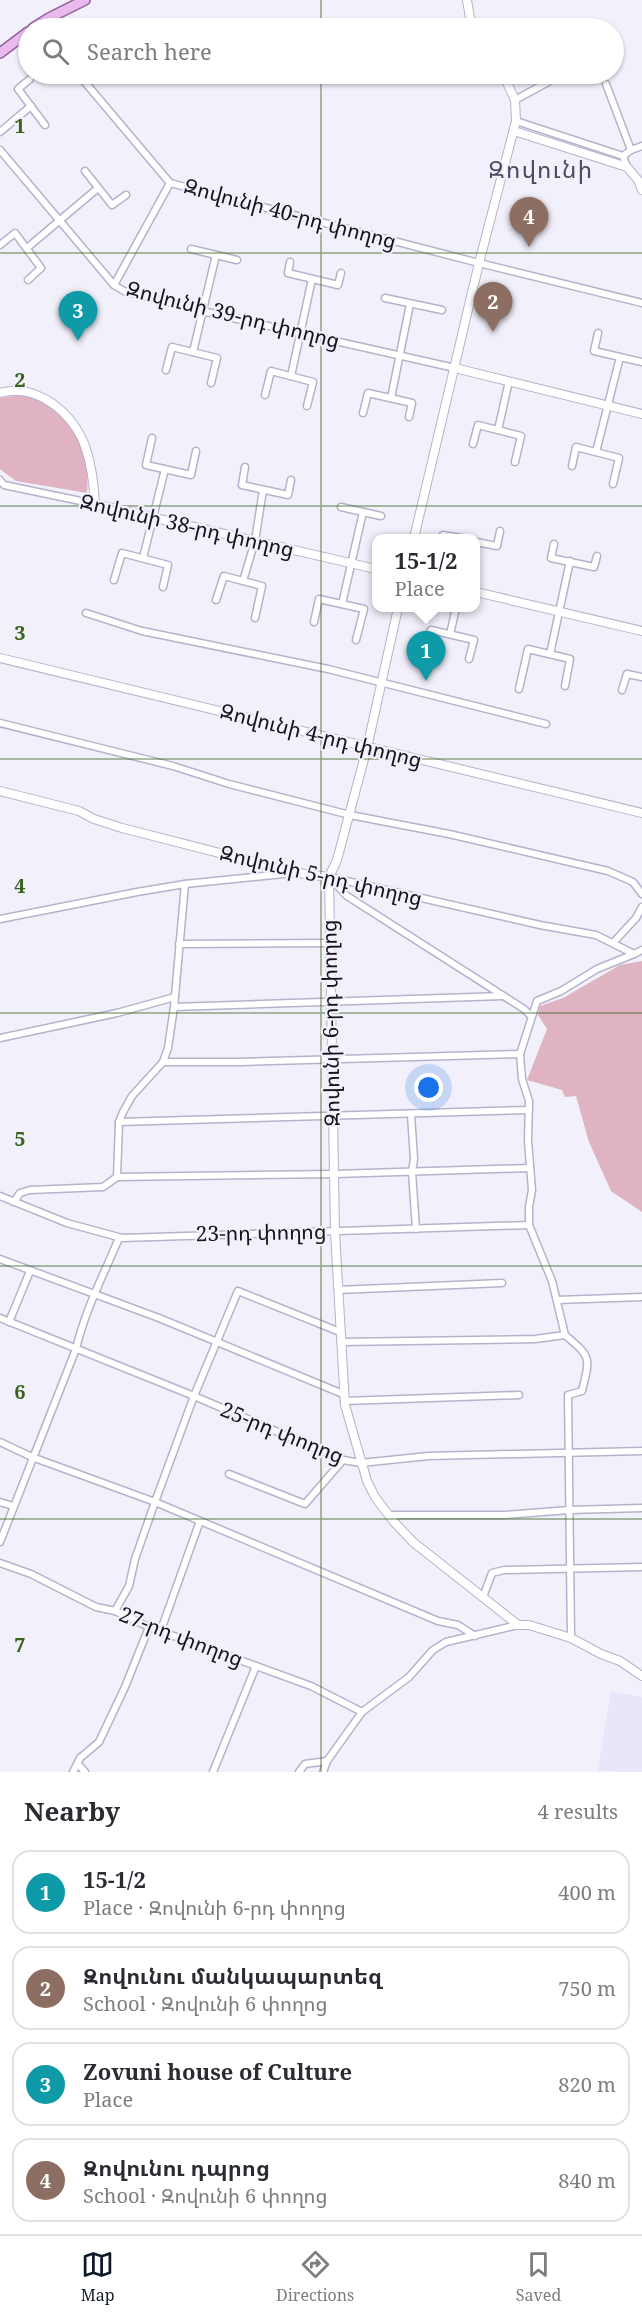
<!DOCTYPE html>
<meta charset="utf-8">
<style>
body{margin:0;font-family:"Noto Serif","Noto Sans Armenian",serif;background:#f7f7f7;color:#2b2b33}
.you{position:absolute;left:429px;top:1088px;width:21px;height:21px;margin:-15px;border:4px solid #fff;border-radius:50%;background:#1a73e8;box-shadow:0 0 0 9px #1a73e833}
.badge{display:grid;place-items:center;width:39px;height:39px;border-radius:50%;background:#111827;color:#fff;font-size:20px;font-weight:700}
.pin{position:absolute;translate:-50% -50px;filter:drop-shadow(0 2px 3px #0008)}
.pin::after{content:'';position:absolute;top:32px;width:21px;height:18px;background:inherit;clip-path:polygon(0 0,100% 0,50% 100%)}
.popup{position:absolute;left:372px;top:534px;width:108px;height:78px;box-sizing:border-box;display:grid;place-content:center;border-radius:12px;background:#fff;filter:drop-shadow(0 2px 4px #0005);font-size:20px;white-space:nowrap;color:#7c7c81}
.popup b{font-size:22px;color:#2b2b33}
.popup::after{content:'';position:absolute;left:50%;top:100%;margin-left:-12px;border:12px solid transparent;border-top-color:#fff}
.list{margin:0;padding:0;list-style:none}
h2{display:flex;justify-content:space-between;align-items:center;height:78px;margin:0;padding:0 24px;font-size:26px}
h2 small{font-size:20px;font-weight:400;color:#7c7c81}
.list li{display:grid;grid-template-columns:39px 1fr auto;gap:18px;align-items:center;box-sizing:border-box;height:84px;margin:0 12px 12px;padding:0 12px;border:2px solid #e1e1e2;border-radius:18px}
.list b{display:block;font-size:22px;white-space:nowrap}
.list p{margin:0;font-size:20px;white-space:nowrap;color:#7c7c81}
.list em{font-size:20px;font-style:normal;color:#7c7c81}
.icon{flex:none;width:33px;height:33px;fill:none;stroke:currentColor;stroke-width:2;stroke-linecap:round;stroke-linejoin:round}
.map{position:relative;flex:none;width:642px;height:1772px;overflow:hidden}
.search{position:absolute;background:#fff;box-shadow:0 2px 4px #0004;left:18px;right:18px;top:18px;height:66px;display:flex;align-items:center;gap:15px;box-sizing:border-box;padding:0 21px;border-radius:33px;color:#7c7c81;font-size:22px}
.sheet{height:462px;background:#fff}
nav{display:flex;justify-content:space-around;align-items:center;box-sizing:border-box;height:84px;border-top:2px solid #e1e1e2;background:#fff;font-size:16px;color:#7c7c81}
nav a{display:grid;justify-items:center;gap:3px}
nav .on{color:#111827}
.map>svg:first-child{display:block}
.built{fill:#e9e6fb}
.green{fill:#dfb3c2}
.lines{fill:none;stroke-linecap:round;stroke-linejoin:round}
.minor-casing{stroke:#b6b2cc;stroke-width:9}
.tertiary-casing{stroke:#b6b2cc;stroke-width:10}
.primary-casing{stroke:#96619d;stroke-width:12}
.minor{stroke:#fff;stroke-width:6}
.tertiary{stroke:#fff;stroke-width:8}
.primary{stroke:#eab9ee;stroke-width:9}
.grid{fill:none;stroke:#3a631e;stroke-width:1.5;stroke-opacity:0.55}
.labels{text-anchor:middle;stroke-width:4.5;stroke-linejoin:round;paint-order:stroke}
.street-label{font-size:21px;fill:#15131c;stroke:#f2f0fb}
.quarter-label{font-size:24px;letter-spacing:1.5px;fill:#4e4a60;stroke:#f2f0fb}
.grid-label{font-size:20px;text-anchor:middle;font-weight:bold;fill:#3a631e;stroke:#f2f0fb;stroke-width:4.5;stroke-linejoin:round;paint-order:stroke}
</style>
<div class="map">
<svg width="642" height="1772" viewBox="0 0 642 1772">
<rect width="100%" height="100%" fill="#f2f0fb"/>
<path class="built" d="M 611,1691 L 642,1697 L 642,1772 L 598,1771 Z"/>
<g class="green">
<path d="M 20,395 C 50,400 77,425 85,456 C 88,468 88,480 87,493 L 16,481 L 0,469 L 0,398 Z"/>
<path d="M 642,961 L 642,1212 L 611,1191 L 589,1142 L 576,1096 L 565,1097 L 562,1090 L 527,1080 L 547,1029 L 538,1015 L 540,1006 L 563,998 L 620,965 Z"/>
</g>
<g class="lines">
<defs>
<g id="minor">
<path d="M 78,74 L 170,183 L 479,263 L 642,303"/>
<path d="M 30,79 L 18,89 L 45,125"/>
<path d="M 606,84 L 631,150 L 623,156"/>
<path d="M 515,100 L 548,82"/>
<path d="M 516,121 L 623,156 L 627,167"/>
<path d="M 0,132 L 31,106"/>
<path d="M 0,150 L 114,285 L 124,291 L 202,311 L 455,368"/>
<path d="M 631,150 L 642,146"/>
<path d="M 85,171 L 112,205 L 126,195"/>
<path d="M 0,245 L 15,233 L 41,268 L 28,280"/>
<path d="M 27,248 L 98,188"/>
<path d="M 191,249 L 237,260"/>
<path d="M 290,262 L 288,273 L 338,285 L 341,273"/>
<path d="M 114,285 L 170,183"/>
<path d="M 385,298 L 442,310"/>
<path d="M 598,333 L 594,351 L 642,362"/>
<path d="M 193,352 L 216,255"/>
<path d="M 166,370 L 172,347 L 217,358 L 211,383"/>
<path d="M 291,376 L 312,279"/>
<path d="M 265,395 L 271,371 L 313,382 L 307,406"/>
<path d="M 391,398 L 410,304"/>
<path d="M 363,413 L 368,393 L 412,403 L 409,417"/>
<path d="M 498,430 L 509,381"/>
<path d="M 152,438 L 146,465 L 191,475 L 196,451"/>
<path d="M 473,444 L 478,425 L 521,436 L 515,462"/>
<path d="M 596,452 L 620,357"/>
<path d="M 572,466 L 576,447 L 619,458 L 613,484"/>
<path d="M 245,467 L 242,485 L 288,495 L 291,480"/>
<path d="M 0,480 L 4,485 L 95,504"/>
<path d="M 341,507 L 381,516"/>
<path d="M 443,535 L 461,538"/>
<path d="M 476,542 L 497,546 L 500,531"/>
<path d="M 554,544 L 551,558 L 594,567 L 597,556"/>
<path d="M 143,558 L 165,469"/>
<path d="M 114,580 L 122,553 L 168,565 L 163,587"/>
<path d="M 243,581 L 255,541 L 263,490"/>
<path d="M 216,600 L 224,576 L 262,586 L 255,618"/>
<path d="M 342,604 L 363,512"/>
<path d="M 86,613 L 142,631 L 328,669 L 546,724"/>
<path d="M 314,622 L 319,599 L 364,609 L 356,640"/>
<path d="M 450,634 L 456,608"/>
<path d="M 422,648 L 431,630 L 474,640 L 469,659"/>
<path d="M 550,654 L 570,561"/>
<path d="M 519,689 L 528,649 L 570,659 L 565,686"/>
<path d="M 622,690 L 627,674 L 642,677"/>
<path d="M 0,723 L 173,766 L 229,784 L 350,815 L 449,834 L 608,871 L 633,882 L 642,894"/>
<path d="M 329,877 L 540,925 L 596,935 L 634,954 L 642,950"/>
<path d="M 329,877 L 347,896 L 524,1009 L 531,1016"/>
<path d="M 0,919 L 137,892 L 185,884 L 294,873"/>
<path d="M 613,943 L 636,918 L 642,907"/>
<path d="M 179,944 L 329,943"/>
<path d="M 174,1007 L 503,996"/>
<path d="M 0,1038 L 117,1013 L 175,997"/>
<path d="M 520,1054 L 537,1001 L 561,991 L 597,969 L 634,954"/>
<path d="M 163,1062 L 240,1062 L 520,1054 L 522,1079 L 529,1101 L 528,1141 L 532,1190 L 529,1207 L 529,1225 L 552,1281 L 565,1335"/>
<path d="M 411,1115 L 414,1159 L 412,1172 L 416,1229"/>
<path d="M 119,1122 L 529,1110"/>
<path d="M 117,1177 L 335,1174 L 530,1168"/>
<path d="M 0,1196 L 67,1223 L 122,1238 L 529,1225"/>
<path d="M 14,1202 L 20,1193 L 30,1190 L 103,1187 L 117,1177 L 119,1122 L 123,1112 L 132,1096 L 163,1062 L 168,1048 L 174,1007 L 185,884"/>
<path d="M 0,1259 L 159,1318 L 343,1394"/>
<path d="M 338,1290 L 502,1283"/>
<path d="M 557,1300 L 642,1297"/>
<path d="M 0,1318 L 194,1396 L 343,1460 L 361,1463 L 428,1456 L 642,1451"/>
<path d="M 9,1322 L 30,1271"/>
<path d="M 341,1342 L 535,1339 L 565,1335 C 592,1358 590,1357 582,1391 L 568,1395 L 571,1638"/>
<path d="M 344,1401 L 519,1395"/>
<path d="M 0,1442 L 32,1457 L 155,1502 L 438,1621 L 458,1625 L 475,1636"/>
<path d="M 229,1474 L 305,1504 L 343,1460"/>
<path d="M 0,1502 L 13,1506"/>
<path d="M 389,1515 L 505,1515 L 569,1510 L 642,1508"/>
<path d="M 0,1542 L 76,1349 C 85,1310 104,1274 119,1238"/>
<path d="M 0,1563 L 31,1574 L 96,1607 L 115,1611 L 149,1627 L 311,1686 L 362,1712"/>
<path d="M 483,1597 L 492,1573 L 504,1570 L 642,1567"/>
<path d="M 115,1611 L 129,1586 L 135,1559 L 155,1502 L 194,1396 L 238,1291 L 340,1332"/>
<path d="M 161,1630 L 200,1521"/>
<path d="M 78,1764 L 85,1772"/>
<path d="M 73,1772 L 80,1758 L 99,1742 L 125,1687 L 149,1627"/>
<path d="M 213,1772 L 256,1666"/>
<path d="M 299,1772 L 305,1764 L 327,1761"/>
<path d="M 323,1772 L 327,1761 L 362,1712 L 409,1677 L 433,1650 L 446,1642 L 518,1625"/>
</g>
<g id="tertiary">
<path d="M 467,0 L 470,18 L 476,28"/>
<path d="M 514,131 L 627,167 L 638,180 L 642,190"/>
<path d="M 455,368 L 642,414"/>
<path d="M 0,393 C 37,382 75,414 86,449 C 92,467 94,485 95,504 L 376,569"/>
<path d="M 414,538 L 479,263 L 516,121 L 515,100 L 503,74"/>
<path d="M 476,592 L 642,631"/>
<path d="M 398,608 L 367,748 L 337,860 L 329,877 L 335,1232 L 345,1405 L 367,1481 L 375,1497 L 394,1522 L 413,1542 L 518,1625 L 529,1625 L 571,1638 L 601,1654 L 620,1661 L 642,1676"/>
<path d="M 0,658 L 642,813"/>
<path d="M 0,791 L 79,811 L 94,819 L 122,828 L 298,873 L 329,877"/>
</g>
<g id="primary">
<path d="M 33,28 L 49,18 L 85,0"/>
<path d="M 0,53 L 28,32"/>
</g>
</defs>
<use href="#minor" class="minor-casing"/>
<use href="#tertiary" class="tertiary-casing"/>
<use href="#primary" class="primary-casing"/>
<use href="#minor" class="minor"/>
<use href="#tertiary" class="tertiary"/>
<use href="#primary" class="primary"/>
</g>
<path class="grid" d="M 321,0 L 321,28M 321,74 L 321,1772M 0,253 L 642,253M 0,506 L 642,506M 0,759 L 642,759M 0,1013 L 642,1013M 0,1266 L 642,1266M 0,1519 L 642,1519"/>
<g class="labels">
<g class="street-label">
<text transform="translate(290 214) rotate(15)" y="7">Զովունի 40-րդ փողոց</text>
<text transform="translate(233 315) rotate(14)" y="7">Զովունի 39-րդ փողոց</text>
<text transform="translate(187 526) rotate(13)" y="7">Զովունի 38-րդ փողոց</text>
<text transform="translate(321 736) rotate(14)" y="7">Զովունի 4-րդ փողոց</text>
<text transform="translate(321 876) rotate(13)" y="7">Զովունի 5-րդ փողոց</text>
<text transform="translate(331 1023) rotate(-91)" y="7">Զովունի 6-րդ փողոց</text>
<text transform="translate(261 1233) rotate(-1)" y="7">23-րդ փողոց</text>
<text transform="translate(282 1433) rotate(22)" y="7">25-րդ փողոց</text>
<text transform="translate(181 1637) rotate(21)" y="7">27-րդ փողոց</text>
</g>
<g class="quarter-label">
<text x="541" y="178">Զովունի</text>
</g>
</g>
<g class="grid-label">
<text x="20" y="133">1</text>
<text x="20" y="387">2</text>
<text x="20" y="640">3</text>
<text x="20" y="893">4</text>
<text x="20" y="1146">5</text>
<text x="20" y="1399">6</text>
<text x="20" y="1652">7</text>
</g>
</svg>
<div class="you"></div>
<div class="pin badge" style="left:426px;top:681px;background:#0f9aa8">1</div>
<div class="popup"><b>15-1/2</b>Place</div>
<div class="pin badge" style="left:493px;top:332px;background:#8d6e63">2</div>
<div class="pin badge" style="left:78px;top:341px;background:#0f9aa8">3</div>
<div class="pin badge" style="left:529px;top:247px;background:#8d6e63">4</div>
<div class="search"><svg class="icon" aria-label="search" viewBox="0 0 24 24"><circle cx="10" cy="10" r="6"/><path d="M15 15l6 6"/></svg>Search here</div>
</div>
<section class="sheet">
<h2>Nearby<small>4 results</small></h2>
<ul class="list">
<li><span class="badge" style="background:#0f9aa8">1</span><div><b>15-1/2</b><p>Place · Զովունի 6-րդ փողոց</p></div><em>400 m</em></li>
<li><span class="badge" style="background:#8d6e63">2</span><div><b>Զովունու մանկապարտեզ</b><p>School · Զովունի 6 փողոց</p></div><em>750 m</em></li>
<li><span class="badge" style="background:#0f9aa8">3</span><div><b>Zovuni house of Culture</b><p>Place</p></div><em>820 m</em></li>
<li><span class="badge" style="background:#8d6e63">4</span><div><b>Զովունու դպրոց</b><p>School · Զովունի 6 փողոց</p></div><em>840 m</em></li>
</ul>
</section>
<nav>
<a class="on"><svg class="icon" aria-label="map" viewBox="0 0 24 24"><path d="M3 6l6-2 6 2 6-2v14l-6 2-6-2-6 2zM9 4v14M15 6v14"/></svg>Map</a>
<a><svg class="icon" aria-label="directions" viewBox="0 0 24 24"><path d="M12 3l9 9-9 9-9-9zM9 14v-3h6M13 9l2 2-2 2"/></svg>Directions</a>
<a><svg class="icon" aria-label="saved" viewBox="0 0 24 24"><path d="M7 4h10v16l-5-4-5 4z"/></svg>Saved</a>
</nav>
